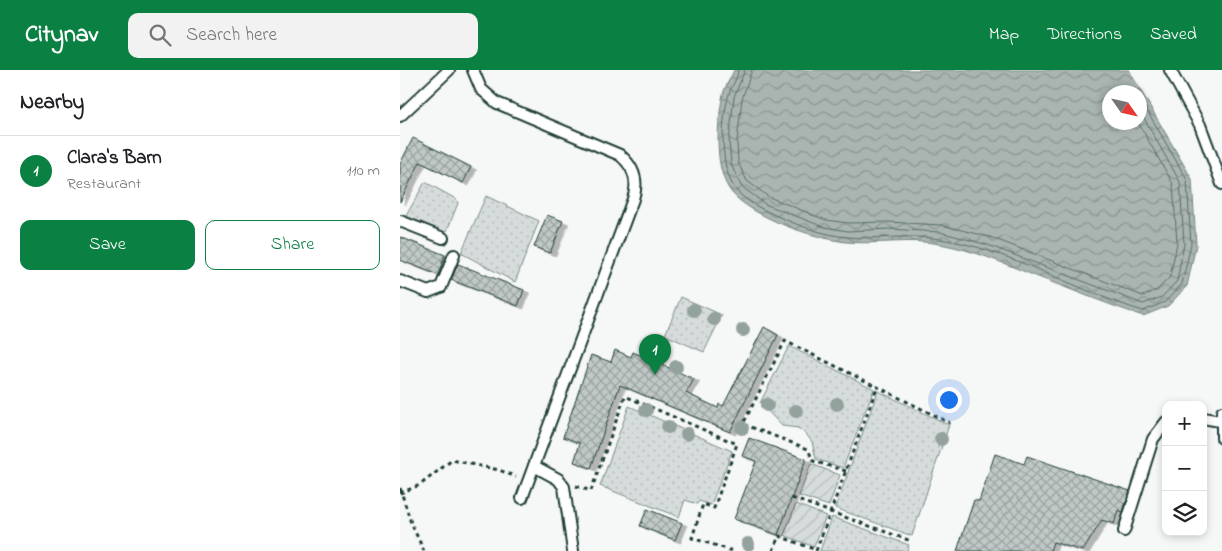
<!DOCTYPE html>
<meta charset="utf-8">
<style>
body{margin:0;font-family:"Indie Flower",sans-serif;background:#f2f2f2;color:#202124}
.controls{position:absolute;right:15px;bottom:15px;display:grid;overflow:hidden;border-radius:10px;box-shadow:0 2px 8px #0003}
.controls button{width:45px;height:45px;display:grid;place-items:center;padding:0;border:0;border-bottom:1px solid #e0e0e0;background:#fff;color:#202124;font:25px sans-serif}
.compass{position:absolute;left:702px;top:15px;width:45px;height:45px;border-radius:50%;background:#fff;box-shadow:0 2px 8px #0003;rotate:124deg}
.you{position:absolute;left:548px;top:329px;width:18px;height:18px;margin:-12px;border:4px solid #fff;border-radius:50%;background:#1a73e8;box-shadow:0 0 0 8px #1a73e833}
.badge{display:grid;place-items:center;width:32px;height:32px;border-radius:50%;background:#0b8043;color:#fff;font-size:16px;font-weight:700}
.pin{position:absolute;translate:-50% -41px;filter:drop-shadow(0 1px 2px #0008)}
.pin::after{content:'';position:absolute;top:26px;width:18px;height:15px;background:inherit;clip-path:polygon(0 0,100% 0,50% 100%)}
.list{margin:0;padding:0;list-style:none}
h2{display:flex;justify-content:space-between;align-items:center;height:65px;margin:0;padding:0 20px;font-size:21px}
h2 small{font-size:16px;font-weight:400;color:#757577}
.list li{display:grid;grid-template-columns:32px 1fr auto;gap:15px;align-items:center;box-sizing:border-box;height:70px;padding:0 20px;border-top:1px solid #e0e0e0}
.list b{display:block;font-size:19px;white-space:nowrap}
.list p{margin:0;font-size:16px;white-space:nowrap;color:#757577}
.list em{font-size:16px;font-style:normal;color:#757577}
.actions{display:flex;gap:10px;padding:15px 20px}
.actions a{flex:1;padding:11px 0;border:1px solid #0b8043;border-radius:10px;text-align:center;font-size:18px;color:#0b8043}
.actions .main{background:#0b8043;color:#fff}
.icon{flex:none;width:28px;height:28px;fill:none;stroke:currentColor;stroke-width:2;stroke-linecap:round;stroke-linejoin:round}
.map{position:relative;flex:none;width:822px;height:481px;overflow:hidden}
header{display:flex;align-items:center;gap:30px;box-sizing:border-box;height:70px;padding:0 25px;background:#0b8043;color:#fff}
header strong{font-size:24px}
nav{display:flex;gap:28px;margin-inline-start:auto;font-size:18px}
.search{width:350px;height:45px;background:#f2f2f2;display:flex;align-items:center;gap:12px;box-sizing:border-box;padding:0 18px;border-radius:10px;color:#757577;font-size:19px}
main{display:flex}
aside{flex:1;background:#fff}
.map>svg:first-child{display:block}
.grass{fill:url(#grass-dots);stroke:#7a8c88}
.garden{fill:url(#garden-furrows);stroke:#7a8c88}
.water{fill:url(#water-waves);stroke:#72857f;fill-rule:evenodd}
.lines{fill:none;stroke-linecap:round;stroke-linejoin:round}
.shore{stroke:#576d66;stroke-width:1}
.building{fill:url(#building-cross-hatch);stroke:#1f3d34;filter:url(#shadow)}
.service-casing{stroke:#1f3d34;stroke-width:14}
.path{stroke:#1f3d34;stroke-width:3;stroke-dasharray:4 4;stroke-linecap:butt}
.service{stroke:#fff;stroke-width:10}
.tree{fill:#94a29e}
</style>
<header>
<strong>Citynav</strong>
<div class="search"><svg class="icon" aria-label="search" viewBox="0 0 24 24"><circle cx="10" cy="10" r="6"/><path d="M15 15l6 6"/></svg>Search here</div>
<nav><a>Map</a><a>Directions</a><a>Saved</a></nav>
</header>
<main>
<aside>
<h2>Nearby<small></small></h2>
<ul class="list">
<li><span class="badge">1</span><div><b>Clara's Barn</b><p>Restaurant</p></div><em>110 m</em></li>
</ul>
<div class="actions"><a class="main">Save</a><a>Share</a></div>
</aside>
<div class="map">
<svg width="822" height="481" viewBox="0 0 822 481">
<defs>
<pattern id="grass-dots" width="8" height="8" patternUnits="userSpaceOnUse" patternTransform="scale(1.25)"><rect width="8" height="8" fill="#d6dcdb"/><path d="M2 2h.1M6 6h.1" fill="none" stroke="#b7bebd" stroke-width="1.8" stroke-linecap="round"/></pattern>
<pattern id="garden-furrows" width="10" height="10" patternUnits="userSpaceOnUse" patternTransform="scale(1.25)"><rect width="10" height="10" fill="#d6dcdb"/><path d="M-1 1l2-2M0 10L10 0M9 11l2-2" fill="none" stroke="#b7bebd"/></pattern>
<pattern id="water-waves" width="16" height="10" patternUnits="userSpaceOnUse" patternTransform="scale(1.25)"><rect width="16" height="10" fill="#aab5b1"/><path d="M0 5q4-4 8 0t8 0" fill="none" stroke="#8a9491"/></pattern>
<pattern id="building-cross-hatch" width="8" height="8" patternUnits="userSpaceOnUse" patternTransform="scale(1.25)"><rect width="8" height="8" fill="#c0c9c6"/><path d="M0 0l8 8M0 8l8-8" fill="none" stroke="#9ba4a2"/></pattern>
<filter id="shadow"><feDropShadow dx="5.5" dy="3" stdDeviation="0" flood-color="#0004"/></filter>
</defs>
<rect width="100%" height="100%" fill="#f6f7f7"/>
<filter id="ink" filterUnits="userSpaceOnUse"><feTurbulence type="fractalNoise" baseFrequency=".02" numOctaves="2"/><feDisplacementMap in="SourceGraphic" scale="10" xChannelSelector="R" yChannelSelector="G"/><feConvolveMatrix kernelMatrix="1 2 1 2 8 2 1 2 1" color-interpolation-filters="sRGB"/></filter>
<g filter="url(#ink)">
<g class="grass">
<path d="M 25,112 L 56,129 L 58,133 L 47,161 L 44,162 L 6,146 Z"/>
<path d="M 86,126 L 139,151 L 115,212 L 61,183 Z"/>
<path d="M 281,227 L 322,245 L 304,282 L 265,265 Z"/>
<path d="M 389,276 L 474,319 L 443,398 L 416,389 L 412,372 L 407,365 L 398,358 L 382,356 L 360,333 Z"/>
<path d="M 478,321 L 549,355 L 512,466 L 435,438 Z"/>
<path d="M 229,336 L 332,381 L 311,435 L 299,431 L 297,434 L 285,430 L 279,447 L 200,416 Z"/>
<path d="M 432,447 L 509,475 L 507,481 L 420,481 Z"/>
</g>
<g class="garden">
<path d="M 411,394 L 440,405 L 429,436 L 399,426 Z"/>
<path d="M 396,434 L 426,446 L 414,477 L 384,465 Z"/>
</g>
<path class="water" d="M 334,0 L 729,0 L 792,109 L 796,175 L 787,216 L 768,236 L 743,246 C 706,234 670,219 633,205 C 603,193 573,180 540,174 C 509,168 477,175 446,172 C 413,168 354,148 332,123 C 313,100 317,52 323,24 C 325,16 331,8 334,0 ZM 710,22 L 740,22 L 740,52 L 710,52 Z"/>
<g class="lines">
<g class="shore">
<path d="M 338,0 C 338,9 331,16 329,24 C 321,50 319,98 336,120 C 346,132 364,140 377,146 C 400,156 421,164 446,167 C 476,170 509,164 540,169 C 609,179 676,221 743,241 L 765,232 L 782,214 L 791,174 L 787,110 L 740,28"/>
<path d="M 345,0 L 334,27 L 329,71 L 331,94 L 341,116 L 365,134 L 424,157 L 448,161 L 488,159 L 540,162 L 588,175 L 743,234 L 762,227 L 777,211 L 784,174 L 780,112 L 740,41"/>
<path d="M 352,0 L 342,29 L 337,71 L 338,92 L 347,111 L 369,127 L 426,150 L 448,153 L 488,152 L 541,155 L 590,167 L 743,226 L 757,220 L 770,207 L 777,173 L 773,114 L 738,52"/>
</g>
</g>
<g class="building">
<path d="M 13,68 L 71,97 L 63,113 L 20,92 L 0,132 L 0,94 Z"/>
<path d="M 147,145 L 163,151 L 150,183 L 134,177 Z"/>
<path d="M 0,167 L 45,185 L 38,205 L 0,190 Z"/>
<path d="M 58,194 L 124,220 L 118,236 L 51,210 Z"/>
<path d="M 364,257 L 378,265 L 330,362 L 220,315 L 191,398 L 174,392 L 180,373 L 163,367 L 191,285 L 211,292 L 215,280 L 231,287 L 233,282 L 294,309 L 286,323 L 318,338 L 319,334 L 323,336 Z"/>
<path d="M 349,368 L 406,389 L 378,465 L 334,449 L 356,391 L 342,386 Z"/>
<path d="M 595,384 L 624,394 L 627,386 L 730,421 L 723,442 L 718,440 L 714,454 L 702,450 L 683,481 L 653,472 L 650,481 L 557,481 L 574,430 L 579,431 Z"/>
<path d="M 247,439 L 282,453 L 275,470 L 240,456 Z"/>
</g>
<g class="lines">
<defs>
<g id="service">
<path d="M 73,0 L 81,19 L 97,33 L 220,85 C 234,97 239,111 233,129 L 122,428"/>
<path d="M 770,0 L 800,55 L 822,114"/>
<path d="M 0,46 L 49,0"/>
<path d="M 0,151 L 43,168"/>
<path d="M 0,211 L 28,222 L 41,217 L 54,185"/>
<path d="M 822,342 L 822,368"/>
<path d="M 803,348 L 820,351"/>
<path d="M 134,396 L 158,409 L 164,417 L 173,481"/>
<path d="M 724,461 L 753,369 L 766,352"/>
</g>
</defs>
<use href="#service" class="service-casing"/>
<g class="path">
<path d="M 446,401 L 413,391 L 408,379 L 343,354 L 385,271 L 550,353"/>
<path d="M 176,416 L 191,421 L 225,326 L 337,374 L 314,438 L 303,434 L 292,468 L 333,481"/>
<path d="M 0,418 L 11,453 L 24,481"/>
<path d="M 0,423 L 20,415 L 52,390 L 99,400 L 116,407"/>
<path d="M 392,428 L 511,471"/>
<path d="M 373,481 L 379,466 L 416,480"/>
<path d="M 416,481 L 477,317"/>
</g>
<use href="#service" class="service"/>
</g>
<g class="tree">
<circle cx="294" cy="240" r="7"/>
<circle cx="314" cy="249" r="7"/>
<circle cx="343" cy="260" r="7"/>
<circle cx="276" cy="297" r="7"/>
<circle cx="437" cy="334" r="7"/>
<circle cx="367" cy="335" r="7"/>
<circle cx="246" cy="340" r="7"/>
<circle cx="396" cy="341" r="7"/>
<circle cx="268" cy="357" r="7"/>
<circle cx="342" cy="358" r="7"/>
<circle cx="287" cy="364" r="7"/>
<circle cx="541" cy="369" r="7"/>
<circle cx="348" cy="474" r="7"/>
</g>
</g>
</svg>
<div class="controls">
<button>+</button>
<button>−</button>
<button><svg class="icon" aria-label="layers" viewBox="0 0 24 24"><path d="M12 4l9 5-9 5-9-5zM3 14l9 5 9-5"/></svg></button>
</div>
<svg class="compass" viewBox="-18 -18 36 36"><path d="M0-13l5 13h-10z" fill="#e53935"/><path d="M0 13l5-13h-10z" fill="#757577"/></svg>
<div class="you"></div>
<div class="pin badge" style="left:255px;top:305px">1</div>
</div>
</main>
